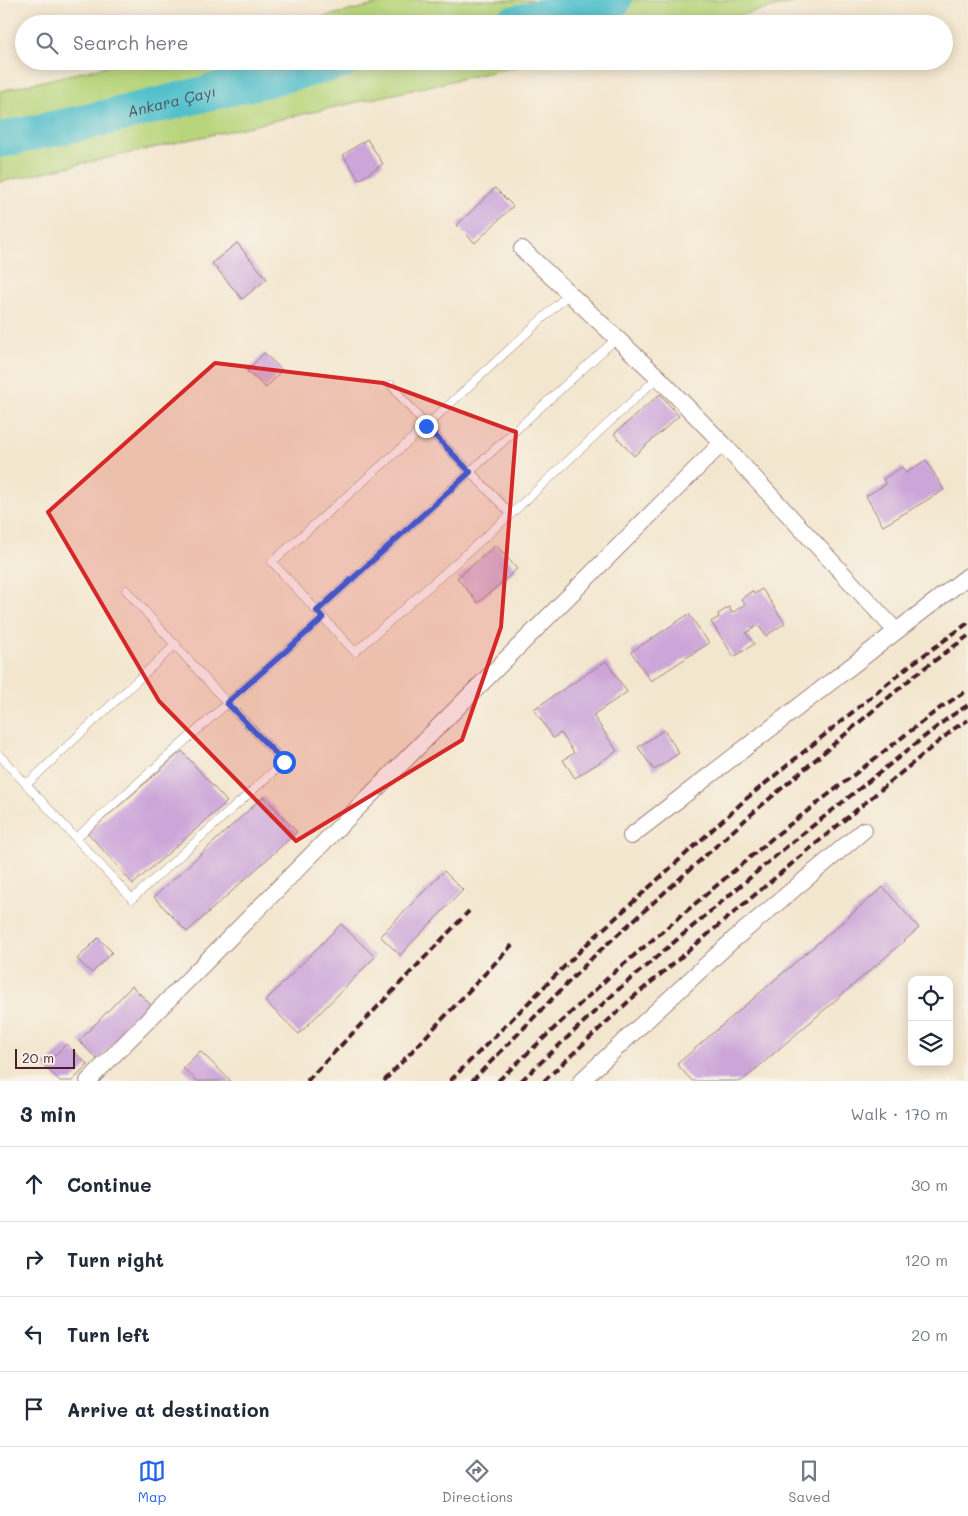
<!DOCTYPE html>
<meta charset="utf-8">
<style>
body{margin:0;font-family:Mali,sans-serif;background:#f2f2f3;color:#1f2937}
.controls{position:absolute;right:15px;bottom:15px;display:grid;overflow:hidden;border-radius:10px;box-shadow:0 2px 12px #0003}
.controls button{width:45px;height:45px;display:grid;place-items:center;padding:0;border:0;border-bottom:1px solid #e0e1e3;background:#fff;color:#1f2937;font:25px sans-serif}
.scale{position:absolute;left:15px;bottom:12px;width:60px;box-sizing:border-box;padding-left:5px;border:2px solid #4a1f2b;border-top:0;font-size:14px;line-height:18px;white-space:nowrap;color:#4a1f2b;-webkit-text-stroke:4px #f7f3e8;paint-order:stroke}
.stop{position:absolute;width:15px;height:15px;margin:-11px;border:4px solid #2563eb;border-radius:50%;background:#fff}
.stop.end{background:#2563eb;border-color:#fff;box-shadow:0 1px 5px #0008}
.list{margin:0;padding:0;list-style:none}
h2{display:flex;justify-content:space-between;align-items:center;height:65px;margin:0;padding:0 20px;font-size:21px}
h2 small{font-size:16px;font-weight:400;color:#747a83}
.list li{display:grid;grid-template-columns:32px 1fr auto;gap:15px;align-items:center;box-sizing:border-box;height:75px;padding:0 20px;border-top:1px solid #e0e1e3}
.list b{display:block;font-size:19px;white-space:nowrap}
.list em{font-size:16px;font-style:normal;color:#747a83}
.icon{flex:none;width:28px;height:28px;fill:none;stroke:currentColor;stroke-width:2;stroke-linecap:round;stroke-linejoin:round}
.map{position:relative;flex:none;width:968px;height:1081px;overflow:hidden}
.search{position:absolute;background:#fff;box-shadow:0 2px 12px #0003;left:15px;right:15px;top:15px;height:55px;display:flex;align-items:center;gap:12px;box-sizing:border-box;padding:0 18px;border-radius:28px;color:#747a83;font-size:19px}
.sheet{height:365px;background:#fff}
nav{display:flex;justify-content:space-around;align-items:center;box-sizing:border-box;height:70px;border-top:1px solid #e0e1e3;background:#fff;font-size:14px;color:#747a83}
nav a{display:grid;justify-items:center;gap:2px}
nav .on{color:#2563eb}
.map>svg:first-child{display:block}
.green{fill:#b8d57b;stroke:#817a53}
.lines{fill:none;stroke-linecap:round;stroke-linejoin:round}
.river{stroke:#53c0cb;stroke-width:36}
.building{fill:#cca5d9}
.lane-casing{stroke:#9e827c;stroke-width:9}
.street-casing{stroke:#9e827c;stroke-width:18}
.lane{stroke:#fff;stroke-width:8}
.street{stroke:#fff;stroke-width:16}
.rail{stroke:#4a1f2b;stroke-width:4;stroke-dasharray:8 4;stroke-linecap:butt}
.route{stroke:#2563eb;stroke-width:6}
.marked{fill:#d62828;fill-opacity:0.2;stroke:#d62828;stroke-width:4;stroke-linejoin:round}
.labels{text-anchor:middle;stroke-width:4;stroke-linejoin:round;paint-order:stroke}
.water-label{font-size:15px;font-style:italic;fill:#4d5763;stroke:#f7f3e8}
</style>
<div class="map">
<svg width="968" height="1081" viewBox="0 0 968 1081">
<rect width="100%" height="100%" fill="#f7f3e8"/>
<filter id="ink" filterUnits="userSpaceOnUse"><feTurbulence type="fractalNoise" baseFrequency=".02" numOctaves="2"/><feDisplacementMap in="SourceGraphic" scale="10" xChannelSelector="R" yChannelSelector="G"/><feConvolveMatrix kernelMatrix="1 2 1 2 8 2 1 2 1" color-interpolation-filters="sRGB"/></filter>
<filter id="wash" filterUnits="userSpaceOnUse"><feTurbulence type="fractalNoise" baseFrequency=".0096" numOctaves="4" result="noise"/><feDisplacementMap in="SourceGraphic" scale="20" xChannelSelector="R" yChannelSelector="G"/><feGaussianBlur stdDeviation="1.12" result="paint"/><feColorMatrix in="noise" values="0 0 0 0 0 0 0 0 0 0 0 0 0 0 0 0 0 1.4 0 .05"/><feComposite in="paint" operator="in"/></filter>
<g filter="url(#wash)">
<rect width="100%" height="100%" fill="#f3e6ce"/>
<g class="green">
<path d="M 396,0 L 805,0 L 702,24 L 292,24 Z"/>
<path d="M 129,61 L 541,61 L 0,182 L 0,91 Z"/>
</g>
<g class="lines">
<g class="river">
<path d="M 511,24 L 614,0"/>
<path id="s1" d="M 0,140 L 109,117 L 342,61"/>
</g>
</g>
<g id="blocks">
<g class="building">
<path d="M 367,139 L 383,164 L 359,180 L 343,155 Z"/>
<path d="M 495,188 L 513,206 L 475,243 L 457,225 Z"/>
<path d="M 237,243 L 267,279 L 242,299 L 212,263 Z"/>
<path d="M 264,353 L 282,370 L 266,388 L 247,371 Z"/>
<path d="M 660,394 L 679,416 L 634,456 L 614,434 Z"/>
<path d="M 926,460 L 944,490 L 883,526 L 866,496 L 886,484 L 883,479 L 902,467 L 906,473 Z"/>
<path d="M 496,545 L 517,569 L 478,603 L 457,578 Z"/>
<path d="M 762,589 L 785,623 L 766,636 L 758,625 L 746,633 L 754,644 L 734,657 L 711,622 L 719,617 L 718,614 L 729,607 L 732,613 L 745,604 L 741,599 L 752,591 L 754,594 Z"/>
<path d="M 689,614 L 709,643 L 651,681 L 631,652 Z"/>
<path d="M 606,661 L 627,692 L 593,715 L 617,751 L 575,778 L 563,760 L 574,753 L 561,733 L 553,738 L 534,709 Z"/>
<path d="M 664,730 L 679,753 L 654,770 L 638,747 Z"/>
<path d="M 182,751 L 227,802 L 133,884 L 88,833 Z"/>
<path d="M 264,796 L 297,832 L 187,932 L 154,897 Z"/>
<path d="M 444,871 L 463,890 L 400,955 L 380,936 Z"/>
<path d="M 883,887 L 919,928 L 742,1081 L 692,1081 L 677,1064 Z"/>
<path d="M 341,924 L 375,957 L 299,1034 L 265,1001 Z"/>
<path d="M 98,938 L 112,952 L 92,973 L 77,959 Z"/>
<path d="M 132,986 L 151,1005 L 98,1060 L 79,1041 Z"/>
<path d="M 66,1044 L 88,1065 L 72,1081 L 60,1081 L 44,1066 Z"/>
<path d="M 200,1051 L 231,1081 L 197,1081 L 183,1068 Z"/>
</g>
</g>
</g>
<g filter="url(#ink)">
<use href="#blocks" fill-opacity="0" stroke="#9e827c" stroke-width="1"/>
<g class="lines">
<defs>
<g id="lane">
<path d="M 570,293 L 426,426 L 272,562 L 355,652 L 511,514 L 658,377"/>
<path d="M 391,385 L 426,426 L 511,514"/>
<path d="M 317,611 L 617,338"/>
<path d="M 0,756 L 132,899 L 284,762 L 227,703 L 126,590"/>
<path d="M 27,784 L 176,644"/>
<path d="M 76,838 L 323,618"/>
</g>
<g id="street">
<path d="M 522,249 L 658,377 L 722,443 L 896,631"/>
<path d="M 631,836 L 968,576"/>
<path d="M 88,1081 L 414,751 L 722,443"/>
<path d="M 581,1081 L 733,940 L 864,830"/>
</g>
</defs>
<use href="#lane" class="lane-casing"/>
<use href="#street" class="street-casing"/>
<use href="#lane" class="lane"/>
<use href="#street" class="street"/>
<g class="rail">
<path d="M 307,1081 L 469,911"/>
<path d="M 384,1081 L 512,945"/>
<path d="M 450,1081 L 587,944 L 746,799 L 909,666 L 968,623"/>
<path d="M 472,1081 L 595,955 L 755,811 L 915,675 L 968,636"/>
<path d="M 498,1081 L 611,975 L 775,836 L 940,708 L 968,690"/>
<path d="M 521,1081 L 620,988 L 785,848 L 948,718 L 968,705"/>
<path d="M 544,1081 L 630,1000 L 795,861 L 955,728 L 968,720"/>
</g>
</g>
</g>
<g class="lines" filter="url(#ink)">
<path class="route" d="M 284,762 L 227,703 L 323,618 L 317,611 L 470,472 L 426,426"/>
</g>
<path class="marked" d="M 215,363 L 383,383 L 516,432 L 501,627 L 462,740 L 296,841 L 159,701 L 48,512 Z"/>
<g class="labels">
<g class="water-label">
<text dy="5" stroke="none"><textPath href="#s1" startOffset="176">Ankara Çayı</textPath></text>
</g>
</g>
</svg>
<div class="controls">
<button><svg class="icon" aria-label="locate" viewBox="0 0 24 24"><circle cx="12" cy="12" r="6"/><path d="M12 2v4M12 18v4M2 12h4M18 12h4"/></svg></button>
<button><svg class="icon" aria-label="layers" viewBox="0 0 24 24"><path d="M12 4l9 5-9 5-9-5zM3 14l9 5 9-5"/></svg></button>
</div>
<div class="scale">20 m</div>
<div class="stop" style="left:284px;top:762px"></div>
<div class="stop end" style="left:426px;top:426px"></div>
<div class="search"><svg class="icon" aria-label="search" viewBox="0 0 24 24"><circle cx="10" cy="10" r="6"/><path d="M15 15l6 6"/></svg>Search here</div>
</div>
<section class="sheet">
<h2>3 min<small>Walk · 170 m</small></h2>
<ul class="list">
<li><svg class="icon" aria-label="ahead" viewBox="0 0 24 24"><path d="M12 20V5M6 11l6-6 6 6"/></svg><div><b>Continue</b></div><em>30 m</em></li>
<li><svg class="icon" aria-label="right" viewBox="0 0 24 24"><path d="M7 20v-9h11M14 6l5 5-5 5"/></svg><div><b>Turn right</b></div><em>120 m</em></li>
<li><svg class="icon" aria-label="left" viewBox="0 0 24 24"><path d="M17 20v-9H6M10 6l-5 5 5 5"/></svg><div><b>Turn left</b></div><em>20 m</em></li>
<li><svg class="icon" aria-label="arrive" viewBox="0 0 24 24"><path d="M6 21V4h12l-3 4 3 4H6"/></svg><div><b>Arrive at destination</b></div></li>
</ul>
</section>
<nav>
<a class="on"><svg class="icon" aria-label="map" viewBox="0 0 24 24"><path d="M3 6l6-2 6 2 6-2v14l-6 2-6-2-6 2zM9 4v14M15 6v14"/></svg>Map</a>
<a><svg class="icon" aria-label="directions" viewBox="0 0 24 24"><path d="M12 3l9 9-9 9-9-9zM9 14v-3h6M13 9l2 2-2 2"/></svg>Directions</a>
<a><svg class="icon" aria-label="saved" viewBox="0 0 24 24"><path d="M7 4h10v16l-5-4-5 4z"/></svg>Saved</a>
</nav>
